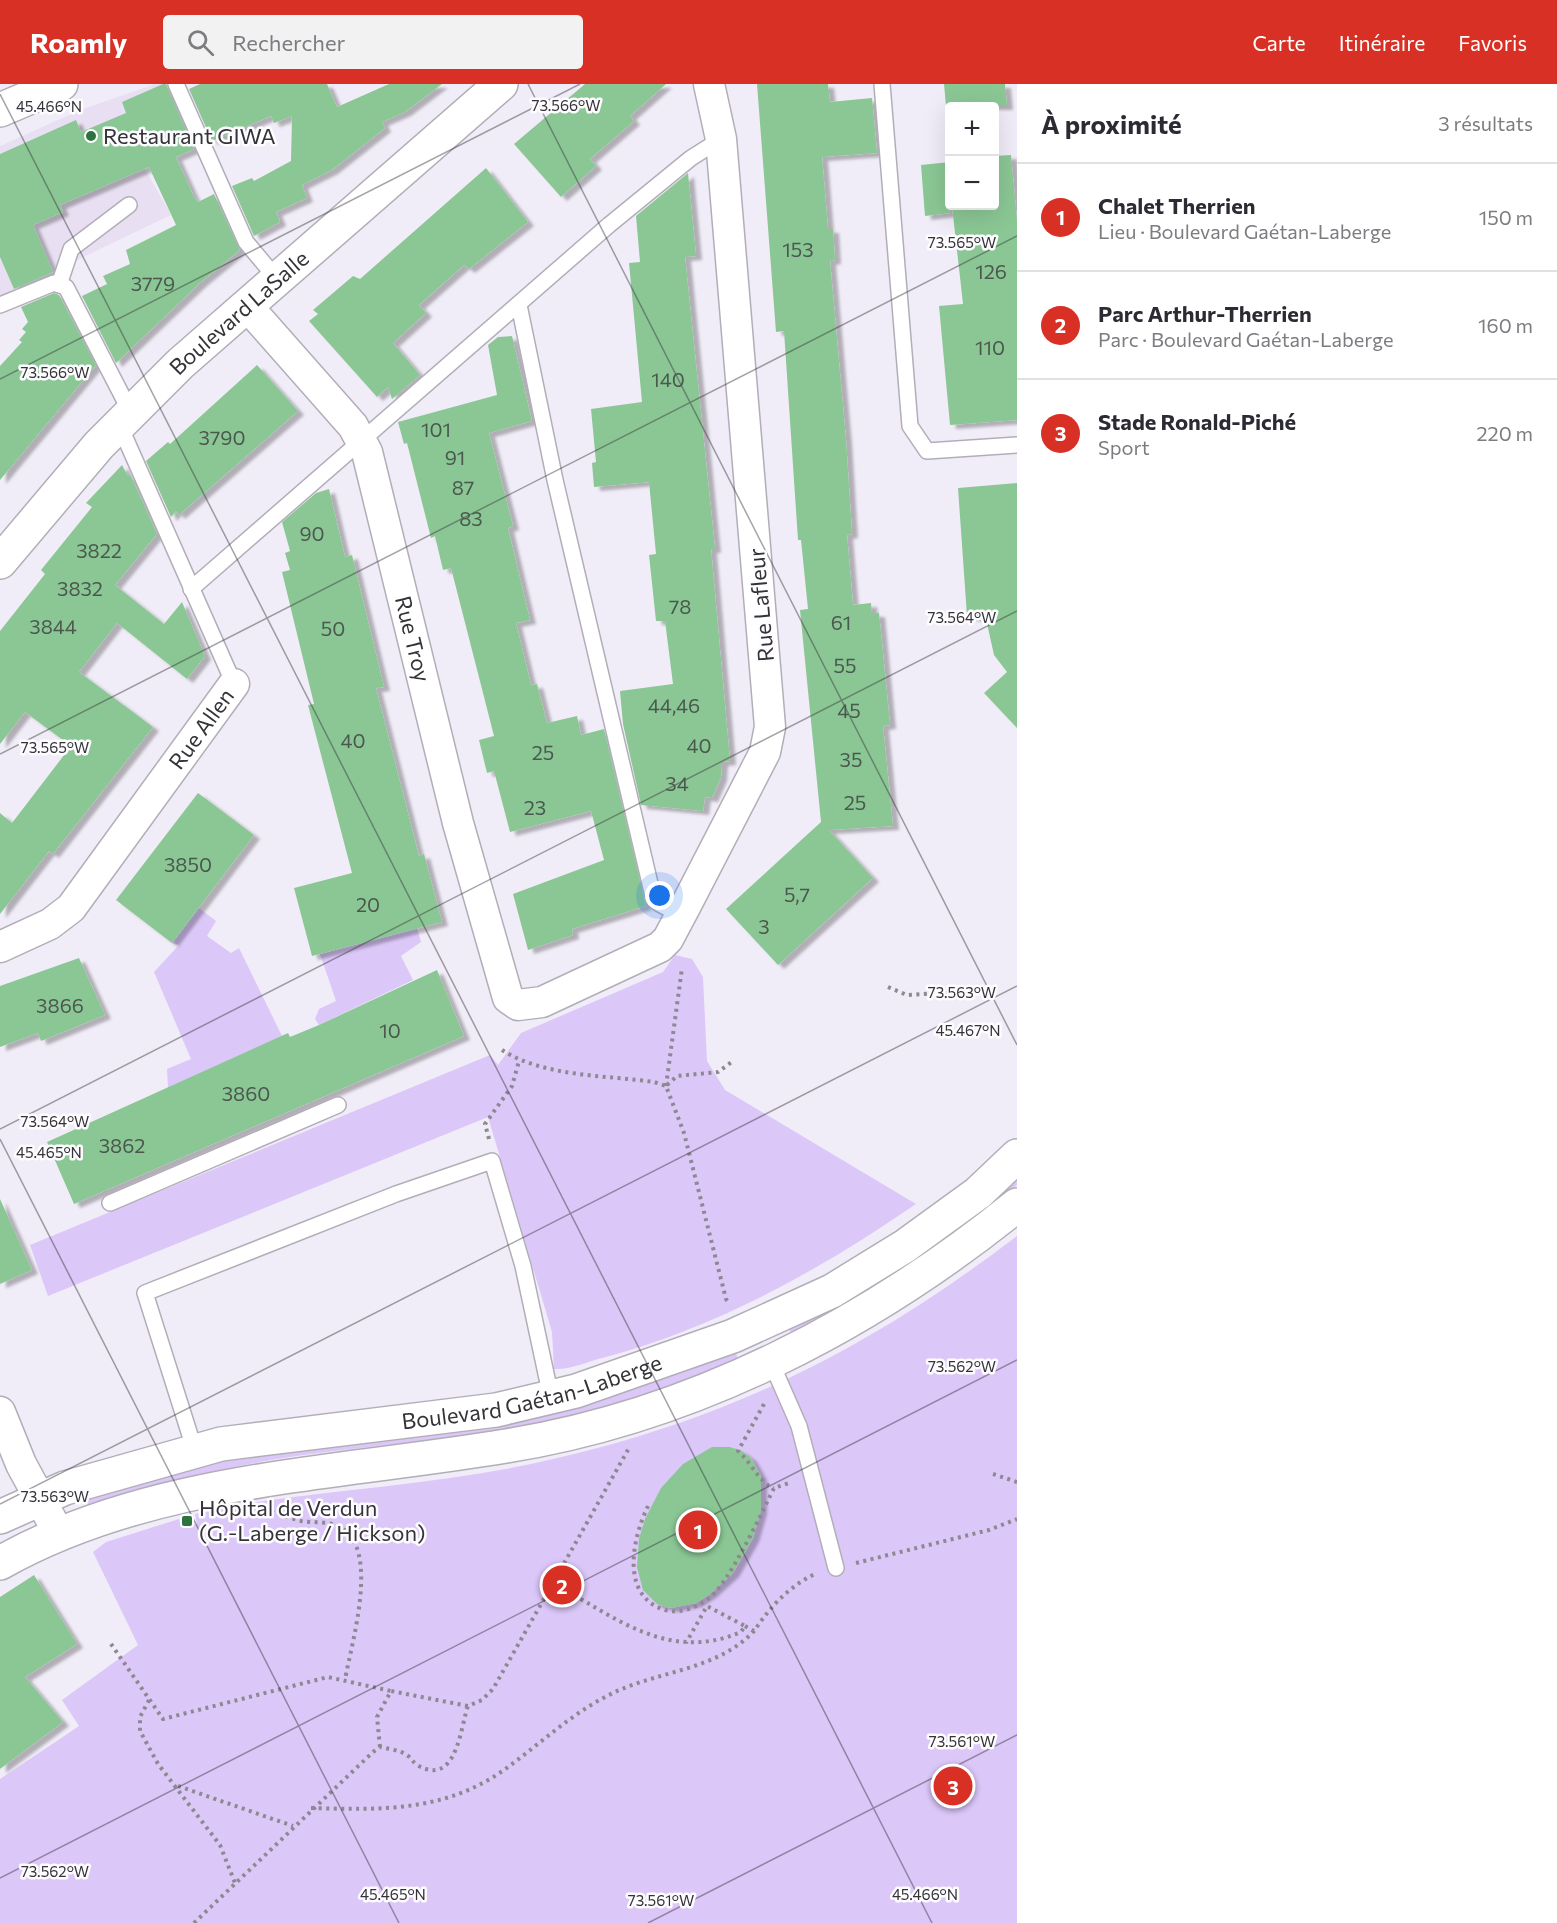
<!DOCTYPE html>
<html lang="fr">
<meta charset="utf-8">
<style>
body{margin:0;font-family:Commissioner,sans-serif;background:#f2f2f3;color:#2b2b33}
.controls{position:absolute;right:18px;top:18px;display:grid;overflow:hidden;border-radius:6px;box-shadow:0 6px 24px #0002}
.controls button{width:54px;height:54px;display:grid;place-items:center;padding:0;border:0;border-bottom:2px solid #e1e1e2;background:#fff;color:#2b2b33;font:30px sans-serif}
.you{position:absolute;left:660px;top:812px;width:21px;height:21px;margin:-15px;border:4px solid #fff;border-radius:50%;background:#1a73e8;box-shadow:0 0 0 9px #1a73e833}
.badge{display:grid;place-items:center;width:39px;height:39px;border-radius:50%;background:#d93025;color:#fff;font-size:20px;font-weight:700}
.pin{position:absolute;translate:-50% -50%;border:3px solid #fff;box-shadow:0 2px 6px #0006}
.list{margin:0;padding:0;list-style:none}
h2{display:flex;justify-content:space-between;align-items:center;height:78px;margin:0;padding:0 24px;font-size:26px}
h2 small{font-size:20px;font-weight:400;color:#7c7c81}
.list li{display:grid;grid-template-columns:39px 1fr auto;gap:18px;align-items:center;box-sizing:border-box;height:108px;padding:0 24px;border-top:2px solid #e1e1e2}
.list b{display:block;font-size:22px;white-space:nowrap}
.list p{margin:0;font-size:20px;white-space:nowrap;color:#7c7c81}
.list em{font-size:20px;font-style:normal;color:#7c7c81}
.icon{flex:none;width:33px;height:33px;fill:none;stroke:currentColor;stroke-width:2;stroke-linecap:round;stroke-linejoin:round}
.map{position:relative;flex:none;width:1017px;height:1839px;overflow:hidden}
header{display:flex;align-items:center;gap:36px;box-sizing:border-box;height:84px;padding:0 30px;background:#d93025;color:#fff}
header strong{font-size:28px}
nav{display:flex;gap:33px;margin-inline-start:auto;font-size:21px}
.search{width:420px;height:54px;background:#f2f2f3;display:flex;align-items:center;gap:15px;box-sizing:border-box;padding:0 21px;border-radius:6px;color:#7c7c81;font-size:22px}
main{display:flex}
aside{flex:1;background:#fff}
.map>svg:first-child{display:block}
.built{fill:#e8e0f2}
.green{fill:#dcc7f9}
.building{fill:#8bc795;filter:url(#shadow)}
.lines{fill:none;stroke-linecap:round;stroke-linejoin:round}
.lane-casing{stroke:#b2aeb8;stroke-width:18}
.street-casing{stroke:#b2aeb8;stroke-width:33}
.secondary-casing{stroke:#b2aeb8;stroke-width:36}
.path{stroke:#8c8990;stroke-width:4;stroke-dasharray:3 4.5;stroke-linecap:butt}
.lane{stroke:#fff;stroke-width:15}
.street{stroke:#fff;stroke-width:30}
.secondary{stroke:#fff;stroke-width:33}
.ticks{fill:none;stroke:#353337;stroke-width:1.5;stroke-opacity:0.45}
.poi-dot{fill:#2e733f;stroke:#fdfcfe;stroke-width:2}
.labels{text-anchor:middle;stroke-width:5;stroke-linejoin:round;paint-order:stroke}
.number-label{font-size:20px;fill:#4a584e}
.poi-label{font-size:22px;fill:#353337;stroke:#fdfcfe;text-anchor:start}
.street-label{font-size:22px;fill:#353337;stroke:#fdfcfe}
.ticks-label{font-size:15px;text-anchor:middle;fill:#353337;stroke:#fdfcfe;stroke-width:5;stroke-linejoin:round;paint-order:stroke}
</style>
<header>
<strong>Roamly</strong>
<div class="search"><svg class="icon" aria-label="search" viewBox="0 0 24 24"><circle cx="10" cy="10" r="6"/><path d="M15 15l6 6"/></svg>Rechercher</div>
<nav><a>Carte</a><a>Itinéraire</a><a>Favoris</a></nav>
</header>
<main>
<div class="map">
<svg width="1017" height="1839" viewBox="0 0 1017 1839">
<defs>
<filter id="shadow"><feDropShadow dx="6" dy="4" stdDeviation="1.5" flood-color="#0004"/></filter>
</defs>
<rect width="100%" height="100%" fill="#f1edf8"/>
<path class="built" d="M 155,0 L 172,0 L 198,58 L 145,85 L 171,131 L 0,213 L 0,62 L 80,26 Z"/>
<g class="green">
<path d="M 199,824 L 216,837 L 207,852 L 231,869 L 239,864 L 282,952 L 168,1004 L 167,985 L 191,975 L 154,888 L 179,861 L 172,859 Z"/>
<path d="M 417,844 L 421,858 L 401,872 L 413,896 L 319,941 L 315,935 L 319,925 L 336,917 L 320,870 Z"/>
<path d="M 675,871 L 692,875 L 703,893 L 707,977 L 725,1006 L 916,1120 C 820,1186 716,1244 602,1274 C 587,1278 569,1286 554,1285 L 552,1248 L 488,1033 L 48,1212 L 30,1161 L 490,971 L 498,981 L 521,949 L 663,888 Z"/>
<path d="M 1017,1089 L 1017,1101 C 948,1160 871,1208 791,1249 L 789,1244 Z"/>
<path d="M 1017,1152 L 1017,1839 L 0,1839 L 0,1695 L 79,1642 L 62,1616 L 138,1561 L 93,1468 L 106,1458 L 179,1435 L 181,1443 L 197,1440 L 195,1430 L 230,1422 C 328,1406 428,1401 526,1381 C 718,1341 862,1270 1017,1152 Z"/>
<path d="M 736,1268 L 738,1276 C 661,1305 583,1333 502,1346 C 426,1359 348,1363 271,1376 C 210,1387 150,1403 91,1423 L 86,1419 L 89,1413 L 196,1381 Z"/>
</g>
<g class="building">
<path d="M 163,0 L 166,0 L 194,65 L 176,73 L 194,113 L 198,118 L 214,110 L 240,166 L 201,198 L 116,279 L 82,212 L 107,200 L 103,192 L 130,180 L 126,166 L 176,141 L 149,83 L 60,121 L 63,128 L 33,141 L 53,188 L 14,205 L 0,173 L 0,70 L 76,36 L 81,48 L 126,29 L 122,18 Z"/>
<path d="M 200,0 L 327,0 L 337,23 L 389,0 L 442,0 L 405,28 L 382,38 L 385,44 L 332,86 L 302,101 L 307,114 L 276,128 L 280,138 L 254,152 L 232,102 L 252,94 L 254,97 L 291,77 L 292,32 L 274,39 L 271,32 L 212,57 L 189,5 Z"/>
<path d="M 585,0 L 666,0 L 630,32 L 634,37 L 590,75 L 596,82 L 561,113 L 514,60 Z"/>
<path d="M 757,0 L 828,0 L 830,18 L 872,14 L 877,69 L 822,73 L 828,145 L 833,145 L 835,176 L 830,177 L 846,356 L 852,450 L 847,451 L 853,521 L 871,519 L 872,529 L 879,529 L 890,641 L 883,642 L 893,742 L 829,746 L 873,794 L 778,881 L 726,825 L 821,738 L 800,526 L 808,525 L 801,456 L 798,456 L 784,247 L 776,248 Z"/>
<path d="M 944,0 L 1005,0 L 1007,22 L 946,22 Z"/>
<path d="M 1011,71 L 1017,137 L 1017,336 L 950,341 L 939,222 L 963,220 L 952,122 L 994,122 L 994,72 Z"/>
<path d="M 950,78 L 950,129 L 925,132 L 921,81 Z"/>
<path d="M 486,84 L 528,138 L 469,185 L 464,181 L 419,221 L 426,229 L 393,259 L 420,291 L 392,315 L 388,303 L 377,313 L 309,237 L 318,230 L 313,226 L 353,192 L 360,195 Z"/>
<path d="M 688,89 L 696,172 L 685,173 L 715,465 L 711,465 L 730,677 L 722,678 L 721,693 L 712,714 L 705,713 L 703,727 L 641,721 L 623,640 L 620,607 L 673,600 L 665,537 L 656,537 L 649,471 L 656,470 L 649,398 L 594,403 L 592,379 L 596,378 L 591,325 L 642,318 L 629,179 L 640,178 L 636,132 Z"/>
<path d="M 54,209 L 59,211 L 96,281 L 0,396 L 0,282 L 22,258 L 19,256 L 26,248 L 22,245 L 28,238 L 21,223 Z"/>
<path d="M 512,252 L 532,337 L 489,349 L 513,442 L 508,444 L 530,536 L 516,539 L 531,601 L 537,600 L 547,639 L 577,632 L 581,651 L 604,645 L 646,822 L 572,845 L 573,851 L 528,866 L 513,810 L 604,776 L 591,727 L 510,748 L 494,687 L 487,689 L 479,656 L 494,652 L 451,484 L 443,486 L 435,452 L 431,454 L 407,359 L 404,360 L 398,338 L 497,311 L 488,261 L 498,253 Z"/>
<path d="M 257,281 L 298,327 L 179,431 L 176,427 L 171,433 L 146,377 L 168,358 L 170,360 Z"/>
<path d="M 122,381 L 128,392 L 130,390 L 157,450 L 115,501 L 164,540 L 182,518 L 205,572 L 187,595 L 117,539 L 79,588 L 153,643 L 53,770 L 49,767 L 0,830 L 0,729 L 12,739 L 71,662 L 25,628 L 0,660 L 0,547 L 45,490 L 41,486 L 92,423 L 86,419 Z"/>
<path d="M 1017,399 L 1017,644 L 984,609 L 1007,588 L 994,571 L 986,535 L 967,532 L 958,404 Z"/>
<path d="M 329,405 L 345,473 L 352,471 L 384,603 L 376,604 L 419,772 L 424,770 L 442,838 L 312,872 L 294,804 L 352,789 L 308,621 L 314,620 L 282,488 L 290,486 L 285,469 L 290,467 L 282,438 L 316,409 Z"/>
<path d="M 198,709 L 254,751 L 172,859 L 116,816 Z"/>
<path d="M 79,874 L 105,931 L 41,957 L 38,949 L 0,963 L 0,902 Z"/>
<path d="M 437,886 L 464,952 L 74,1120 L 47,1058 L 288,949 L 290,953 L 319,941 Z"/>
<path d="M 0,1115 L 32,1186 L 0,1200 Z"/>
<path d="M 712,1363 L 730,1363 L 742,1367 L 751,1374 L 761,1392 L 761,1426 L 753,1454 L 733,1489 L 710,1510 L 696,1519 L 671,1524 L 657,1520 L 643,1506 L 637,1483 L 639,1455 L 645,1435 L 661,1404 L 683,1380 Z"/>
<path d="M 34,1491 L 77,1560 L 25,1593 L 63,1638 L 0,1685 L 0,1513 Z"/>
</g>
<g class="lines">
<defs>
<g id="lane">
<path d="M 176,0 L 246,158 L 277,195"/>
<path d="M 882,0 L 910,342 L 927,367 L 1017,361"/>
<path d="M 59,201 L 71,165 L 129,121"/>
<path d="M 0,221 L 54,199 L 66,203 L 130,327"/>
<path d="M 519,221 L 555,396 L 652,808 L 658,819 L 680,831"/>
<path d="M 119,340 L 234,600"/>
<path d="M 191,505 L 609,141 L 691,74 L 721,55"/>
<path d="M 110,1119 L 338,1021"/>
<path d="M 771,1278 L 799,1342 L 836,1484"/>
<path d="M 195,1367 L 145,1209 L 396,1110 L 492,1077 L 523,1182 L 551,1313"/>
</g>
<g id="street">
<path id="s1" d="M 247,222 L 353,342 L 367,368 L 458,739 L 508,914 L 518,921 L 542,918 L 660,863 L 668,855 L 685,823 L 765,668 L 770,643 L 721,55 L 709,0"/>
<path id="s2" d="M 0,863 L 50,840 L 71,824 L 234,600"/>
<path d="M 0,1328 L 21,1380 L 59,1450"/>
</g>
<g id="secondary">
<path d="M 0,26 L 61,0"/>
<path id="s3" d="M 0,478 L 99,361 L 180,280 L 501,0"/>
<path id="s4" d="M 0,1433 L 65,1404 L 221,1360 L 496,1326 L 576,1307 L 733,1252 L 832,1207 L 905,1162 L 978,1109 L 1017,1072"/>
<path d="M 0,1479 C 150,1394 339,1390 506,1362 C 694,1332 870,1240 1017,1121"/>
</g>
</defs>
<use href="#lane" class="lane-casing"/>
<use href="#street" class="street-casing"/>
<use href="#secondary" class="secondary-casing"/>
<g class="path">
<path d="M 888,903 L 907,911 L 957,908 L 961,905"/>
<path d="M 502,966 C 544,993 605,991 654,998 L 666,1002 L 684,1049 L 726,1215 L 730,1220"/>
<path d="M 667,1001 L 677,992 L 718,988 L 733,977"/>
<path d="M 666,1002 L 682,884"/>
<path d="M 489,1055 L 485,1040 L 512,1002 L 519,977"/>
<path d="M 764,1320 L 738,1367 C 752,1379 760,1400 774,1404"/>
<path d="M 993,1390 L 1017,1398"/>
<path d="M 648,1422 C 633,1453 619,1512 665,1526 C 679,1530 696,1524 708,1515 C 729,1500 761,1430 774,1404 L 792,1398"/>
<path d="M 271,1428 C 281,1431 291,1434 301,1437 C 313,1439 327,1437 338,1442 C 382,1462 351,1560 345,1596"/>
<path d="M 856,1479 L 989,1446 L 1017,1435"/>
<path d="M 553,1499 L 629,1364"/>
<path d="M 745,1542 L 754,1547 C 771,1522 789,1502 817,1489"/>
<path d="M 111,1560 L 163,1635 L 328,1593 L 391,1607"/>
<path d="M 149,1616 L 140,1633 L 140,1647 L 158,1680 L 220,1761 L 235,1799"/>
<path d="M 380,1663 L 377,1633 L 391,1607 L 468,1622 L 482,1616 L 493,1605 L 553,1499 C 615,1533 668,1579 741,1548 L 745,1542 L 707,1522 L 686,1559"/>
<path d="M 178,1702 L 293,1742"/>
<path d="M 311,1724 C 381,1726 444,1728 504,1686 C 540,1660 573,1628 613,1609 C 658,1587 718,1586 754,1547"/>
<path d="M 194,1839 L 373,1668 L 380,1663 C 389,1665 399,1666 407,1671 C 411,1674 413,1678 417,1681 C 457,1704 460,1644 468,1622"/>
</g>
<use href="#lane" class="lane"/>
<use href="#street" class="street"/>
<use href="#secondary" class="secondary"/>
</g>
<path class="ticks" d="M 528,0 L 1017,961M 0,10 L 932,1839M 0,295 L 580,0M 0,670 L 1017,152M 0,1045 L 1017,527M 0,1055 L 399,1839M 0,1420 L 1017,902M 0,1794 L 1017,1276M 648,1839 L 1017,1651"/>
<g class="poi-dot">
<circle cx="91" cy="52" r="6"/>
<rect x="181" y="1431" width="12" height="12" rx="3"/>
</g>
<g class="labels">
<g class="number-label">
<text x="798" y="173">153</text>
<text x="991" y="195">126</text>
<text x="153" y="207">3779</text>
<text x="990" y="271">110</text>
<text x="668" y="303">140</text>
<text x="436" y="353">101</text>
<text x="222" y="361">3790</text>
<text x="455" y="381">91</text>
<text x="463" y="411">87</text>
<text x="471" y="442">83</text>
<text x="312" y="457">90</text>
<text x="99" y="474">3822</text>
<text x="80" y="512">3832</text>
<text x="680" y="530">78</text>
<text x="841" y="546">61</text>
<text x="53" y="550">3844</text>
<text x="333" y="552">50</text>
<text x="845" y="589">55</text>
<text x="674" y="629">44,46</text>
<text x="849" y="634">45</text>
<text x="353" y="664">40</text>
<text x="699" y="669">40</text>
<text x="543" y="676">25</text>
<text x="851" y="683">35</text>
<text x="677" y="707">34</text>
<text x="855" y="726">25</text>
<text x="535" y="731">23</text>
<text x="188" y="788">3850</text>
<text x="797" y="818">5,7</text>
<text x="368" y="828">20</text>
<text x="764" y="850">3</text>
<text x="60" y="929">3866</text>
<text x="390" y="954">10</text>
<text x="246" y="1017">3860</text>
<text x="122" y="1069">3862</text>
</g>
<g class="poi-label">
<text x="103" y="60">Restaurant GIWA</text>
<text x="199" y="1432">Hôpital de Verdun<tspan x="199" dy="25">(G.-Laberge / Hickson)</tspan></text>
</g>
<g class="street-label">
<text dy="8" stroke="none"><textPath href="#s3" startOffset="346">Boulevard LaSalle</textPath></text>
<text transform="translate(761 521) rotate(-95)" y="8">Rue Lafleur</text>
<text dy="8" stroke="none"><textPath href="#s1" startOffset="382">Rue Troy</textPath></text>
<text dy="8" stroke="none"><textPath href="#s2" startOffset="303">Rue Allen</textPath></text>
<text dy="8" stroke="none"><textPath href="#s4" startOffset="549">Boulevard Gaétan-Laberge</textPath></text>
</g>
</g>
<g class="ticks-label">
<text x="566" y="27">73.566°W</text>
<text x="49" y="28">45.466°N</text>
<text x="962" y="164">73.565°W</text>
<text x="55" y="294">73.566°W</text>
<text x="962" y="539">73.564°W</text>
<text x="55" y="669">73.565°W</text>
<text x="962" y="914">73.563°W</text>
<text x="968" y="952">45.467°N</text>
<text x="55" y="1043">73.564°W</text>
<text x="49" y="1074">45.465°N</text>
<text x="962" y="1288">73.562°W</text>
<text x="55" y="1418">73.563°W</text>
<text x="962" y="1663">73.561°W</text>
<text x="55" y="1793">73.562°W</text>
<text x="393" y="1816">45.465°N</text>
<text x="925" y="1816">45.466°N</text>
<text x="661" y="1822">73.561°W</text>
</g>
</svg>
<div class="controls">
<button>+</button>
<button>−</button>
</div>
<div class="you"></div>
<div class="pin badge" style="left:698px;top:1446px">1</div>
<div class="pin badge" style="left:562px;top:1501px">2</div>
<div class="pin badge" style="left:953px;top:1702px">3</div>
</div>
<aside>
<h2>À proximité<small>3 résultats</small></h2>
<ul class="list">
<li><span class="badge">1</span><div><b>Chalet Therrien</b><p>Lieu · Boulevard Gaétan-Laberge</p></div><em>150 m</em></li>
<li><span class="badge">2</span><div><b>Parc Arthur-Therrien</b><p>Parc · Boulevard Gaétan-Laberge</p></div><em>160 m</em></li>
<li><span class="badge">3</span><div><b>Stade Ronald-Piché</b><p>Sport</p></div><em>220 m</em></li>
</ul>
</aside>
</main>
